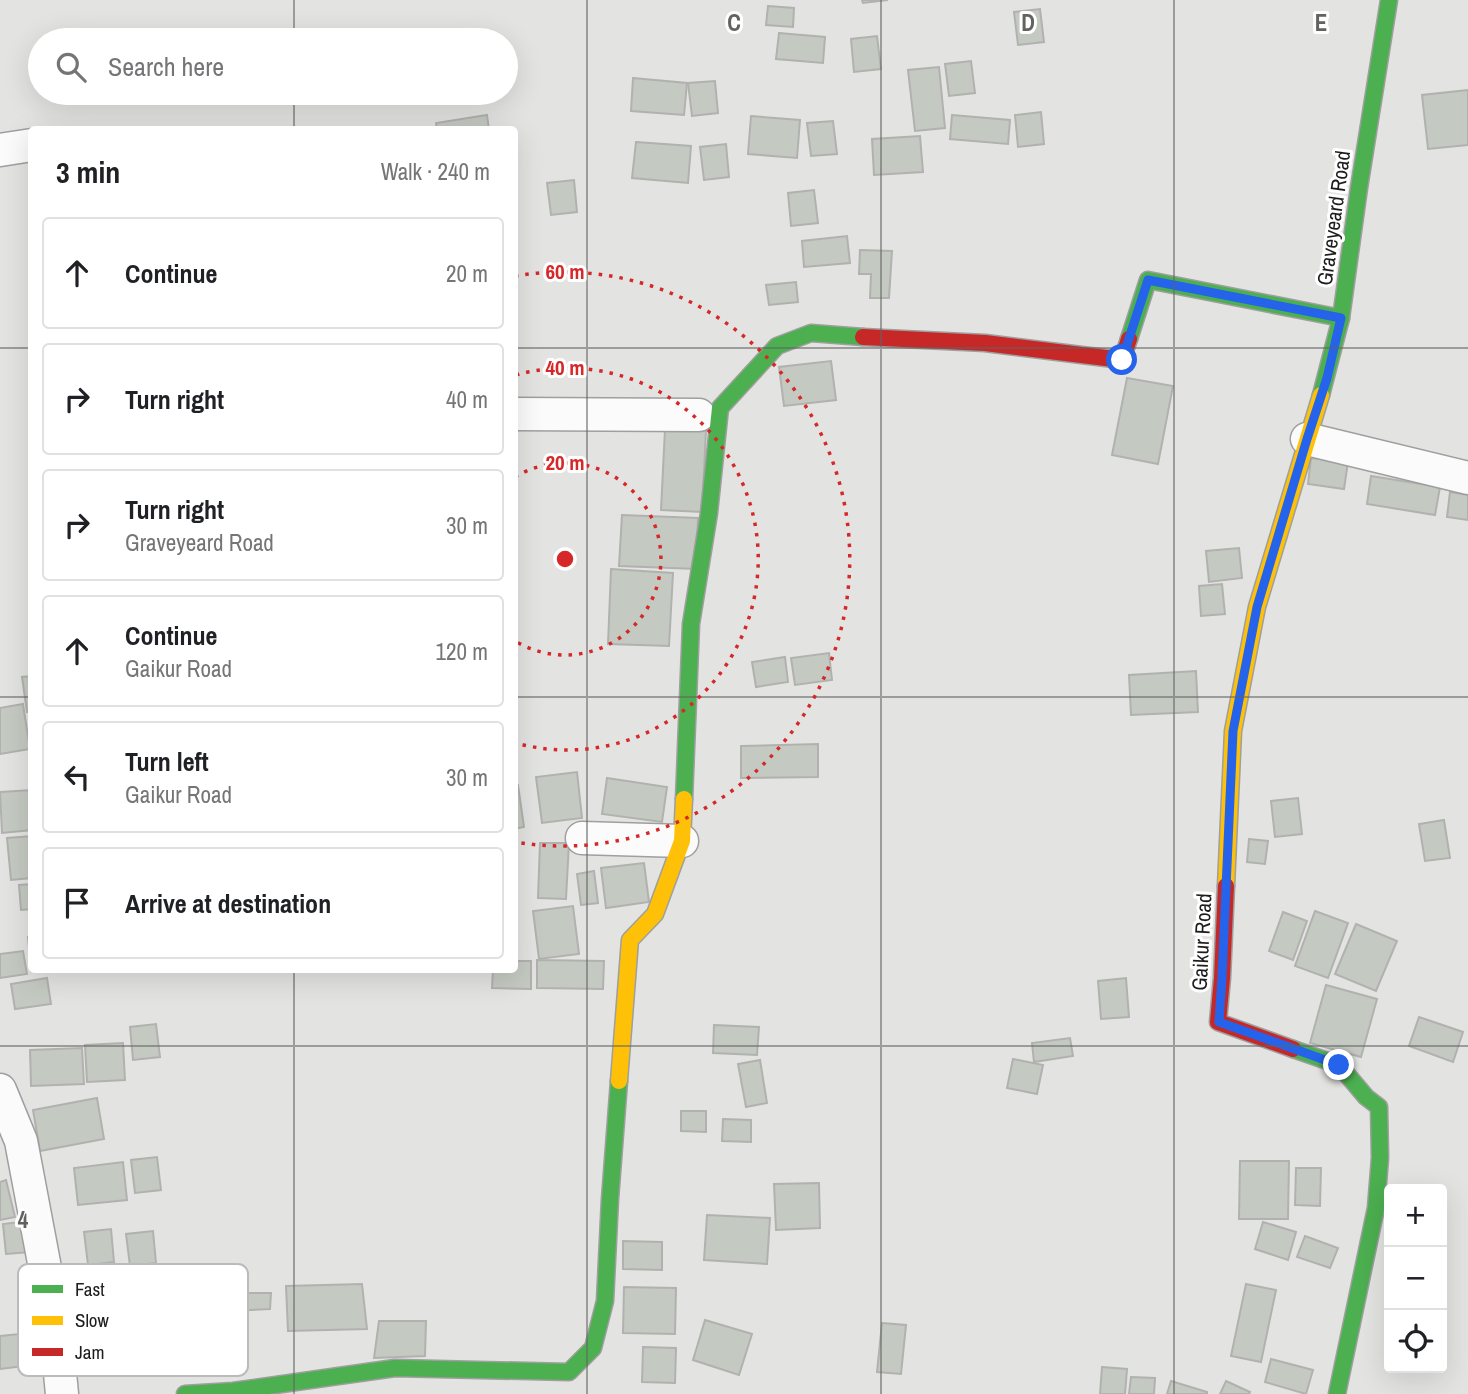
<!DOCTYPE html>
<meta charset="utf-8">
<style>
body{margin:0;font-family:"Archivo Narrow",sans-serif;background:#f6f6f6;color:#202124}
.controls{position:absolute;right:21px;bottom:21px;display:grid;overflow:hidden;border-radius:7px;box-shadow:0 7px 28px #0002}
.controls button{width:63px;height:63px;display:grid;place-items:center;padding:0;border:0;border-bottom:2px solid #e0e0e0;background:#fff;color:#202124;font:35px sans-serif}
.stop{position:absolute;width:21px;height:21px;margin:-16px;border:5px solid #2563eb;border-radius:50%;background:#fff}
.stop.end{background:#2563eb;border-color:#fff;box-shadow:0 2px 7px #0008}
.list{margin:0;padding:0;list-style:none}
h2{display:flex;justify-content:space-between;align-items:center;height:91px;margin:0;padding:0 28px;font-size:30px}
h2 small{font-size:23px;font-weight:400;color:#757577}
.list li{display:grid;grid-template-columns:46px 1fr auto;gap:21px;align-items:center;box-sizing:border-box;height:112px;margin:0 14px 14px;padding:0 14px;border:2px solid #e0e0e0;border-radius:7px}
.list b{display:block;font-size:26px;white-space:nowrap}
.list p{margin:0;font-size:23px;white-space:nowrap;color:#757577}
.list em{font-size:23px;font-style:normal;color:#757577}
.icon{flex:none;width:38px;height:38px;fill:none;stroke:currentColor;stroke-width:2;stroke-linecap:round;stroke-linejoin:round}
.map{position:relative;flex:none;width:1468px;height:1394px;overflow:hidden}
.search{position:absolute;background:#fff;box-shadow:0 7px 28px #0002;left:28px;top:28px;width:490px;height:77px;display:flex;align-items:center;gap:18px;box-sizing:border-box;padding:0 24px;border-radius:38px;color:#757577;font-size:26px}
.panel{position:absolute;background:#fff;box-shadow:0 7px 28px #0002;left:28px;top:126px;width:490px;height:847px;border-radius:7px}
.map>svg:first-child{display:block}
.building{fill:#c4c9c1;stroke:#b1b2b0;stroke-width:2}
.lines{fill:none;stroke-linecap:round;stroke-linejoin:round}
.street-casing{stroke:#9e9f9e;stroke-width:35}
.fast-casing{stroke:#9e9f9e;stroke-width:19}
.slow-casing{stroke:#9e9f9e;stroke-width:19}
.jam-casing{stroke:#9e9f9e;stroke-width:19}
.street{stroke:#fbfbfb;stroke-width:32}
.fast{stroke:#4caf50;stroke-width:16}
.slow{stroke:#ffc107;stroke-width:16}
.jam{stroke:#c62828;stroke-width:16}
.route{stroke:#2563eb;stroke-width:9}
.grid{fill:none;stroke:#626361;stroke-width:2;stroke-opacity:0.55}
.ring{fill:none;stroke:#d62828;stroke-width:3.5;stroke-dasharray:3.5 7}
.labels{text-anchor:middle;stroke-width:6;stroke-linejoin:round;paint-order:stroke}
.street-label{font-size:21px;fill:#1c1d1c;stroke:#fff}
.key{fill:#fff;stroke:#bbb;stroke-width:2}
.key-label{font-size:19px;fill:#1c1d1c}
.grid-label{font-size:23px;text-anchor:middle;font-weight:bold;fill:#626361;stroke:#fff;stroke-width:6;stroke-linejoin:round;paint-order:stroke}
.centre{fill:#d62828;stroke:#fff;stroke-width:3.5}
.ring-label{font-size:21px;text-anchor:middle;font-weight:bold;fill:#d62828;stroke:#fff;stroke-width:6;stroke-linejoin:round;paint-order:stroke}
</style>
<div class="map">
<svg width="1468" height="1394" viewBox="0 0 1468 1394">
<rect width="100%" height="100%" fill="#e3e4e2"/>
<g class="building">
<path d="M 862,0 L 888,0 L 863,3 Z"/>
<path d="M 768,6 L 794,8 L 793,27 L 766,25 Z"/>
<path d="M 1040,9 L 1044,42 L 1018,45 L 1014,12 Z"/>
<path d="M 779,33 L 825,37 L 823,63 L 776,59 Z"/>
<path d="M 877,36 L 881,69 L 854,72 L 851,39 Z"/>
<path d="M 971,61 L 975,93 L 949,96 L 945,64 Z"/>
<path d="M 939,67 L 945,128 L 915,131 L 908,70 Z"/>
<path d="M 633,78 L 687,83 L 684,115 L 631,111 Z"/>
<path d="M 715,81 L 718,113 L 692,116 L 688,83 Z"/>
<path d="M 1468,90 L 1468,145 L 1428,149 L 1422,95 Z"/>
<path d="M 1041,112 L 1044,144 L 1018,147 L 1015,115 Z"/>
<path d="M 487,115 L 489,130 L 437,130 L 436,123 Z"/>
<path d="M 952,115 L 1010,120 L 1008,144 L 950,139 Z"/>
<path d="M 751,116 L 800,120 L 797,158 L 748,154 Z"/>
<path d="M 833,121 L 837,154 L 811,156 L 807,123 Z"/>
<path d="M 920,136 L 923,172 L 874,175 L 872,139 Z"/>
<path d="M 636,142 L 691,146 L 688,183 L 632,178 Z"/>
<path d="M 726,144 L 729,177 L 704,180 L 700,147 Z"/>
<path d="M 574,180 L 577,212 L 551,215 L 547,183 Z"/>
<path d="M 814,190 L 818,223 L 791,226 L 788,193 Z"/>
<path d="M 847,236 L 850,263 L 804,267 L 802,241 Z"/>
<path d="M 860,250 L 892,251 L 889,298 L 870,298 L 871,274 L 859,274 Z"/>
<path d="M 796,282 L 798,302 L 769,305 L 766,285 Z"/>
<path d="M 831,361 L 836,400 L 784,406 L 779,367 Z"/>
<path d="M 1127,378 L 1173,386 L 1158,464 L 1112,455 Z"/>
<path d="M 665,429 L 706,430 L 702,512 L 661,510 Z"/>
<path d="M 1311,458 L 1348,462 L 1344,489 L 1308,484 Z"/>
<path d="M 1371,476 L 1440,487 L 1435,515 L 1367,504 Z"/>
<path d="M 1450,492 L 1468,495 L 1468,520 L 1447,517 Z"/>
<path d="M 622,515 L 698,518 L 696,569 L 619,566 Z"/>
<path d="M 1239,548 L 1242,578 L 1209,582 L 1206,551 Z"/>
<path d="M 611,569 L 673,573 L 669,646 L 608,644 Z"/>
<path d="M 1222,584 L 1225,614 L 1201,616 L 1199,586 Z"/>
<path d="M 829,653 L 832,680 L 795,685 L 791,658 Z"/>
<path d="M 785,657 L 788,682 L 756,687 L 752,662 Z"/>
<path d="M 1196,671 L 1198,712 L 1131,715 L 1129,675 Z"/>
<path d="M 32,676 L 32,712 L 27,712 L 22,677 Z"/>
<path d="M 23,704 L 30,749 L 0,754 L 0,708 Z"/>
<path d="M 818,744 L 818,777 L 741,778 L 741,746 Z"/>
<path d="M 577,772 L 582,818 L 542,823 L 536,777 Z"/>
<path d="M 607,778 L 667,787 L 662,822 L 602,814 Z"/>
<path d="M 514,785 L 518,785 L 524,827 L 514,829 Z"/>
<path d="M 32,790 L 32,830 L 2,833 L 0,792 Z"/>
<path d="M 1298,798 L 1302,834 L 1275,837 L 1271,801 Z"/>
<path d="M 1444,820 L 1450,858 L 1425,861 L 1419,824 Z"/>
<path d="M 32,836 L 32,878 L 11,880 L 7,838 Z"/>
<path d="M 1249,839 L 1268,841 L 1265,864 L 1247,862 Z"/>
<path d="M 540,843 L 569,843 L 566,899 L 538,898 Z"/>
<path d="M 644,863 L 649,902 L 606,908 L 601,868 Z"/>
<path d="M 594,871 L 598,903 L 581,905 L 577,874 Z"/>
<path d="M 32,884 L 32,909 L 21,910 L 19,885 Z"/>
<path d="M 573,906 L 579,954 L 539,959 L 533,911 Z"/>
<path d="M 1315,911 L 1348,923 L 1328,978 L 1295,966 Z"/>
<path d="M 1283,912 L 1307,921 L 1293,960 L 1269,951 Z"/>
<path d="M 1356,924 L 1397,941 L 1376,991 L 1335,974 Z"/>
<path d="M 32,936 L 32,969 L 31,969 L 28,937 Z"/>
<path d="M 23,951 L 27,974 L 0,978 L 0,954 Z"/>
<path d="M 537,960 L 604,961 L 603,989 L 537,988 Z"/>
<path d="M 514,961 L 531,961 L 531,989 L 492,988 L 493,970 L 514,970 Z"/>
<path d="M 47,978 L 51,1004 L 15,1009 L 11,984 Z"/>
<path d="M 1126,978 L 1129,1017 L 1101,1019 L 1098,981 Z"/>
<path d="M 1326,985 L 1377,999 L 1361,1057 L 1310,1043 Z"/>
<path d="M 1419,1017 L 1463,1032 L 1453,1062 L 1409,1046 Z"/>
<path d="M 156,1024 L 160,1057 L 133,1060 L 130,1027 Z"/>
<path d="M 714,1025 L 759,1027 L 757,1055 L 713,1053 Z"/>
<path d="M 1070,1038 L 1073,1056 L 1034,1062 L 1032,1043 Z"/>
<path d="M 123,1043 L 125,1080 L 87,1082 L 85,1045 Z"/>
<path d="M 82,1048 L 84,1084 L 31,1086 L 30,1050 Z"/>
<path d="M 1013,1059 L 1043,1065 L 1037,1094 L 1007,1088 Z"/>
<path d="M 760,1060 L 767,1103 L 746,1107 L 738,1064 Z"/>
<path d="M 97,1098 L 104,1139 L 40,1151 L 33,1110 Z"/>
<path d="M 681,1111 L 706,1111 L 706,1132 L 681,1131 Z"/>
<path d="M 723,1119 L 751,1120 L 751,1142 L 722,1141 Z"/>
<path d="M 157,1157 L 161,1190 L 135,1193 L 131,1160 Z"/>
<path d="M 1240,1161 L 1289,1161 L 1288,1219 L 1239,1219 Z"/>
<path d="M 123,1162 L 127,1200 L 78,1205 L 74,1168 Z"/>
<path d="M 1296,1168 L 1321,1168 L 1320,1206 L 1295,1205 Z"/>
<path d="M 6,1180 L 15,1217 L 0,1220 L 0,1182 Z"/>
<path d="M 819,1183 L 820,1228 L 776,1230 L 774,1184 Z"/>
<path d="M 707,1215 L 770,1218 L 767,1264 L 704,1260 Z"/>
<path d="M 27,1221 L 30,1252 L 6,1254 L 3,1224 Z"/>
<path d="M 1263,1222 L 1296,1232 L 1288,1260 L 1255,1249 Z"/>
<path d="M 111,1229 L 114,1262 L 88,1265 L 84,1232 Z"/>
<path d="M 153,1231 L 156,1263 L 130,1266 L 126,1234 Z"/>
<path d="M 1305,1236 L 1338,1248 L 1330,1268 L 1297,1257 Z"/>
<path d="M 623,1241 L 662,1242 L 662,1270 L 623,1269 Z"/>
<path d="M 362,1284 L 367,1329 L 288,1331 L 286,1286 Z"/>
<path d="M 1246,1284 L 1276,1290 L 1261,1362 L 1231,1356 Z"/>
<path d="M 624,1287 L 676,1288 L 675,1334 L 623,1333 Z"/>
<path d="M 224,1293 L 271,1293 L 270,1309 L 228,1311 Z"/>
<path d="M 705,1320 L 752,1334 L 739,1375 L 693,1360 Z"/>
<path d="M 379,1321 L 426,1321 L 425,1356 L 374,1358 Z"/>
<path d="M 882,1323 L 906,1325 L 901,1374 L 877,1372 Z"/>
<path d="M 29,1333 L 33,1365 L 0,1369 L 0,1336 Z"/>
<path d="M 643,1347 L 676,1348 L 675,1383 L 642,1382 Z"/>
<path d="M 1271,1359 L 1313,1370 L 1306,1394 L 1265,1382 Z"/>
<path d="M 1102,1367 L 1127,1369 L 1125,1394 L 1100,1394 Z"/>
<path d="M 1131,1377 L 1155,1378 L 1154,1394 L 1129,1394 Z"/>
<path d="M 1171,1381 L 1207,1392 L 1207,1394 L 1167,1394 Z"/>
<path d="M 1226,1381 L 1250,1392 L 1249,1394 L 1220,1394 Z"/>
</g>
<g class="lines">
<defs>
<g id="street">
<path d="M 0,150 L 32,145"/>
<path d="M 514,414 L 699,415"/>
<path d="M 1307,439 L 1468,478"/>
<path d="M 582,838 L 682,841"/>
<path d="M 0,1090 L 21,1141 L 55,1321 L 62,1394"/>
</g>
<g id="fast">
<path d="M 1129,339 L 1148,280 L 1341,318"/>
<path d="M 1321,395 L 1341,318 L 1359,188 L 1389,0"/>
<path d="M 684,799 L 691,624 L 709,513 L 720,408 L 777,346 L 811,333 L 863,337"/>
<path d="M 1293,1049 L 1339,1065 L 1366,1097 L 1379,1107 L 1380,1158 L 1376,1208 L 1337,1394"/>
<path d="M 185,1394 L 233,1391 L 395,1368 L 569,1372 L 593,1348 L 605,1301 L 610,1199 L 619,1081"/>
</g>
<g id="slow">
<path d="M 1226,886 L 1233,731 L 1257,607 L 1321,395"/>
<path d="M 619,1081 L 630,940 L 655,914 L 682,841 L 684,799"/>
</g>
<g id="jam">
<path d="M 863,337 L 985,343 L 1122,360 L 1129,339"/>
<path d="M 1226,886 L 1222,978 L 1218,1022 L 1293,1049"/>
</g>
</defs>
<use href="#street" class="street-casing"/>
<use href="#fast" class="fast-casing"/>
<use href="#slow" class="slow-casing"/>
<use href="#jam" class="jam-casing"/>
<use href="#street" class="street"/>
<use href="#fast" class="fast"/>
<use href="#slow" class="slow"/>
<use href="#jam" class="jam"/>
</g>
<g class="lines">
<path class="route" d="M 1122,360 L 1148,280 L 1341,318 L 1327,378 L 1307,439 L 1257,607 L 1233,731 L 1222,978 L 1219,1022 L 1339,1065"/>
</g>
<path class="grid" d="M 294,0 L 294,40M 587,0 L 587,1394M 881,0 L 881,1394M 1174,0 L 1174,1394M 294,93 L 294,130M 0,348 L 32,348M 514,348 L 1468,348M 0,697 L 32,697M 514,697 L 1468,697M 294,970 L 294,1394M 0,1046 L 1468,1046"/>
<g class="ring">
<path d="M515 477A96 96 0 1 1 515 641"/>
<path d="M516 375A191 191 0 1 1 516 743"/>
<path d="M515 276A287 287 0 1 1 515 842"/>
</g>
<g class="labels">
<g class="street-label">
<text transform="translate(1334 218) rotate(-82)" y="7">Graveyeard Road</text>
<text transform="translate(1202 942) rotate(-87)" y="7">Gaikur Road</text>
</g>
</g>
<rect x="18" y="1264" width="230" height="112" rx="10" class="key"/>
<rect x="32" y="1285" width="31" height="8" fill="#4caf50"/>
<rect x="32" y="1316" width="31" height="9" fill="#ffc107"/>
<rect x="32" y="1348" width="31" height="8" fill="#c62828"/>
<g class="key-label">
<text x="75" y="1296">Fast</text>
<text x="75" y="1327">Slow</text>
<text x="75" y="1359">Jam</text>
</g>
<g class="grid-label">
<text x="734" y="31">C</text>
<text x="1028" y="31">D</text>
<text x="1321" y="31">E</text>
<text x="23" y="1228">4</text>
</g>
<circle cx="565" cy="559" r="10" class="centre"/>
<g class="ring-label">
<text x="565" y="279">60 m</text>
<text x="565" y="375">40 m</text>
<text x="565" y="470">20 m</text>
</g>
</svg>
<div class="controls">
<button>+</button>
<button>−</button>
<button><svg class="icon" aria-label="locate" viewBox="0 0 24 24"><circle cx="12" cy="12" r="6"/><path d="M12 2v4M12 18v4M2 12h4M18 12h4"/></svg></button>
</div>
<div class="stop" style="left:1122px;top:360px"></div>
<div class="stop end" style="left:1339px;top:1065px"></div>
<div class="search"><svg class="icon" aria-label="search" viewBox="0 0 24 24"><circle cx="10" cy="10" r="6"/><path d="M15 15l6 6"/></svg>Search here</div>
<section class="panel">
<h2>3 min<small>Walk · 240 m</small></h2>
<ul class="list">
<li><svg class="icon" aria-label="ahead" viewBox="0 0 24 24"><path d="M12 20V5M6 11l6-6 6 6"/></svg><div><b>Continue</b></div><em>20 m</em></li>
<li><svg class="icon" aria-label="right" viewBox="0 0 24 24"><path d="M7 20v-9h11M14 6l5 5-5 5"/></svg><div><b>Turn right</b></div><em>40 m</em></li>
<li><svg class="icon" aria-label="right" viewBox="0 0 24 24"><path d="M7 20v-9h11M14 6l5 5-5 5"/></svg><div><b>Turn right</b><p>Graveyeard Road</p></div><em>30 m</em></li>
<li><svg class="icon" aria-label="ahead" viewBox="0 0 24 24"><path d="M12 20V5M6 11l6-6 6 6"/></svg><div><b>Continue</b><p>Gaikur Road</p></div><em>120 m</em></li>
<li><svg class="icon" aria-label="left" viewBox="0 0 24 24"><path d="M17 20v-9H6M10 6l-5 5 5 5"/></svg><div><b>Turn left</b><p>Gaikur Road</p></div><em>30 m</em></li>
<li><svg class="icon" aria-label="arrive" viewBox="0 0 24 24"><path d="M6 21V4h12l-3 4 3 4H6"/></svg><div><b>Arrive at destination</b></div></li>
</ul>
</section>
</div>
